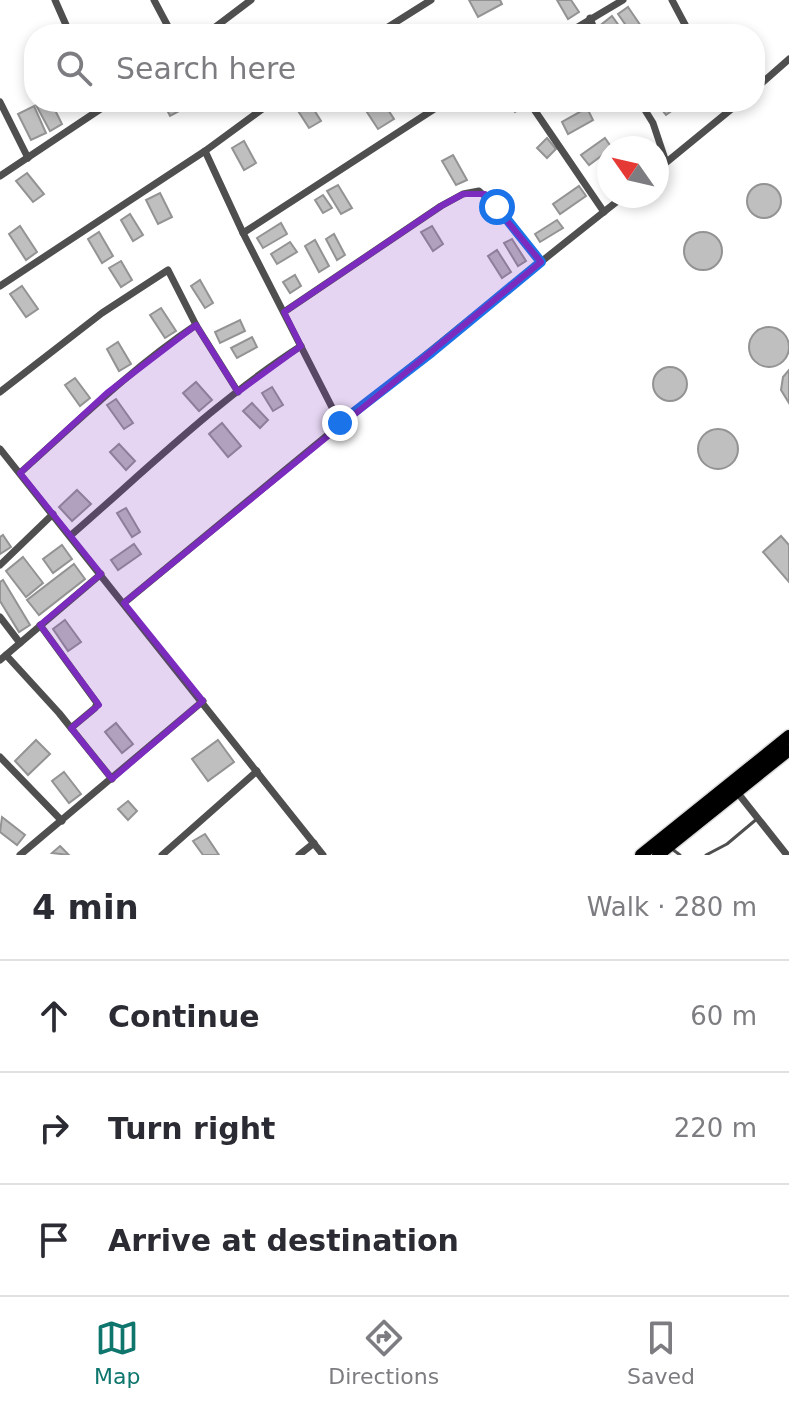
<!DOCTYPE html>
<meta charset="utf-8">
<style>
body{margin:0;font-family:"DejaVu Sans",sans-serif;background:#f7f7f7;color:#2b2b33}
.compass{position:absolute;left:597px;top:136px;width:72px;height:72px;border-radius:50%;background:#fff;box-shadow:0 4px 12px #0003;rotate:304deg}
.stop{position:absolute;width:24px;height:24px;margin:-18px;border:6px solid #1a73e8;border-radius:50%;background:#fff}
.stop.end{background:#1a73e8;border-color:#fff;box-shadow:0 2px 8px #0008}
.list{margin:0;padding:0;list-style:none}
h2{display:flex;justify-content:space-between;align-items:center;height:104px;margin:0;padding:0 32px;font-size:34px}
h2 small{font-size:26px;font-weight:400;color:#7c7c81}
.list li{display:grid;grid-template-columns:52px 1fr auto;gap:24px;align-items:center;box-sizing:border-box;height:112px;padding:0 32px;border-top:2px solid #e1e1e2}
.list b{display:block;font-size:30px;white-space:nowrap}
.list em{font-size:26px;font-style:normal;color:#7c7c81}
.icon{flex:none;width:44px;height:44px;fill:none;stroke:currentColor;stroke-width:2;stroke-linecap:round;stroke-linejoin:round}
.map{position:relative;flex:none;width:789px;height:855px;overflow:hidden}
.search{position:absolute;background:#fff;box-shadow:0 4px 12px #0003;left:24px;right:24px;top:24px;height:88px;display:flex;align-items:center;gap:20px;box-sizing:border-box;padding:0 28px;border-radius:32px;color:#7c7c81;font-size:30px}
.sheet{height:440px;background:#fff}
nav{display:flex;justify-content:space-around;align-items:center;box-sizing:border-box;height:112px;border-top:2px solid #e1e1e2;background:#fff;font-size:22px;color:#7c7c81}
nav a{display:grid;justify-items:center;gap:4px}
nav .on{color:#0f766e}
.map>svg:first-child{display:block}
.building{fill:#bfbfbf;stroke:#939393;stroke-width:2}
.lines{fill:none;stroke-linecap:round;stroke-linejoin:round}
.trunk-casing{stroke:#dbdbdb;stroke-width:15}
.service{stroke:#4f4f4f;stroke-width:3}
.minor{stroke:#4f4f4f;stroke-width:7}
.trunk{stroke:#000;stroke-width:12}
.route{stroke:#1a73e8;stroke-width:10}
.marked{fill:#7b2cbf;fill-opacity:0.2;stroke:#7b2cbf;stroke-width:6;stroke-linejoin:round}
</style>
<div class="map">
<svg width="789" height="855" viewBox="0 0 789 855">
<rect width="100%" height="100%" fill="#fff"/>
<g class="building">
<path d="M 469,0 L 500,0 L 502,4 L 478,17 Z"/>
<path d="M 557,0 L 571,0 L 579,12 L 568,19 Z"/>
<path d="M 628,7 L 645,32 L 642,34 L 632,34 L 618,14 Z"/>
<path d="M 612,16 L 625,34 L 610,34 L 602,24 Z"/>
<path d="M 42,102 L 51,102 L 62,124 L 50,131 L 36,105 Z"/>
<path d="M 163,102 L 177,102 L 181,110 L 170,116 Z"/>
<path d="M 296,102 L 309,102 L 321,121 L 309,128 L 293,103 Z"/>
<path d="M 370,102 L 383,102 L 394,119 L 378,129 L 363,106 Z"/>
<path d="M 508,102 L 516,102 L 520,109 L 515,112 Z"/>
<path d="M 662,102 L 684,102 L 666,115 L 658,105 Z"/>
<path d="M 34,106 L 46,133 L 31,140 L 18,114 Z"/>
<path d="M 587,108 L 593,120 L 568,134 L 562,122 Z"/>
<path d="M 547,138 L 556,149 L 547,158 L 537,148 Z"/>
<path d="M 605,138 L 612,148 L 589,165 L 581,155 Z"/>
<path d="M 244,141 L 256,163 L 244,170 L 232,148 Z"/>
<path d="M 453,155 L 467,180 L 456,185 L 442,161 Z"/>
<path d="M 27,173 L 44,194 L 33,202 L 16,181 Z"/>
<circle cx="764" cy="201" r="17"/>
<path d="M 338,185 L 352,208 L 341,214 L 327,191 Z"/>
<path d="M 579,186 L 586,196 L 560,214 L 553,204 Z"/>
<path d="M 160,193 L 172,217 L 158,224 L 146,200 Z"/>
<path d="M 323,195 L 332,208 L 323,213 L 315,200 Z"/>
<path d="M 130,214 L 143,235 L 133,241 L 121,220 Z"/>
<path d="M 557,220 L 563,228 L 540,242 L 535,234 Z"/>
<path d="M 281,223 L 287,234 L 263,248 L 257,238 Z"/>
<path d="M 20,226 L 37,252 L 26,260 L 9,234 Z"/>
<path d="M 432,226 L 443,244 L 433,251 L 421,232 Z"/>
<path d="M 99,232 L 113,256 L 102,263 L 88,239 Z"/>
<circle cx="703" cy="251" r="19"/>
<path d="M 334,234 L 345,255 L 337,260 L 326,239 Z"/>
<path d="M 512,239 L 526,261 L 518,266 L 504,243 Z"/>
<path d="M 315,240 L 329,266 L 319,272 L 305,246 Z"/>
<path d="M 290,242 L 297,252 L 277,264 L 271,254 Z"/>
<path d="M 497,250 L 511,272 L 502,278 L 488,256 Z"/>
<path d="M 121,261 L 132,280 L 121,287 L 109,268 Z"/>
<path d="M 295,275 L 301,286 L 290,293 L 283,282 Z"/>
<path d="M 200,280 L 213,303 L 205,308 L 191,286 Z"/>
<path d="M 22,286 L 38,309 L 26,317 L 10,294 Z"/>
<path d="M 161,308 L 176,331 L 165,338 L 150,315 Z"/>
<path d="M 240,320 L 245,331 L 220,343 L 215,332 Z"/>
<circle cx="769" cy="347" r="20"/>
<path d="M 252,337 L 257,347 L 237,358 L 231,348 Z"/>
<path d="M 118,342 L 131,364 L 119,371 L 107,349 Z"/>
<circle cx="670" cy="384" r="17"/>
<path d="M 789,370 L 789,403 L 781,390 L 783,377 Z"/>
<path d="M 75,378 L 90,398 L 80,406 L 65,385 Z"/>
<path d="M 196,382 L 212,400 L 199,411 L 183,393 Z"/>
<path d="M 272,387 L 283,405 L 273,411 L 262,393 Z"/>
<path d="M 116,399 L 133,423 L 124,429 L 107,405 Z"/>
<path d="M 252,403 L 268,420 L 260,428 L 243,411 Z"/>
<path d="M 222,423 L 241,446 L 228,457 L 209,434 Z"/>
<circle cx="718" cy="449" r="20"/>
<path d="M 119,444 L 135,461 L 126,470 L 110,452 Z"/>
<path d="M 77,490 L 91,504 L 72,521 L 59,507 Z"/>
<path d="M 126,508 L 140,532 L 132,537 L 117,513 Z"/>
<path d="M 3,535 L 11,547 L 0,554 L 0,537 Z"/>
<path d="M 781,536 L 789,545 L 789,582 L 763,552 Z"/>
<path d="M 134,544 L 141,554 L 118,570 L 111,560 Z"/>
<path d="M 62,545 L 72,559 L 53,573 L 43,559 Z"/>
<path d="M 23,557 L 43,583 L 26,597 L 6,571 Z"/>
<path d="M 74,564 L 85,579 L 39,615 L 27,600 Z"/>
<path d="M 3,580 L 30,625 L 19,632 L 0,601 L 0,582 Z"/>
<path d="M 65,620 L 81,642 L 68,651 L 53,629 Z"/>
<path d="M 116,723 L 133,744 L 122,753 L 105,732 Z"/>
<path d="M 36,740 L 50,754 L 28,775 L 15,761 Z"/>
<path d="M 218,740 L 234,762 L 208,781 L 192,759 Z"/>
<path d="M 64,772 L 81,794 L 69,803 L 52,781 Z"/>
<path d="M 128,801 L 137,811 L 128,820 L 118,809 Z"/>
<path d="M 2,817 L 25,835 L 17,845 L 0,832 Z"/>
<path d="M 205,834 L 219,855 L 203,855 L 193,841 Z"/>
<path d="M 60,846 L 69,855 L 52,853 Z"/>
</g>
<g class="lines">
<defs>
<g id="trunk">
<path d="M 641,855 L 789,736"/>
<path d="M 658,855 L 789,750"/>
</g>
</defs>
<use href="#trunk" class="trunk-casing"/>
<g class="service">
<path d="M 672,849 L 680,855"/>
<path d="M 706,855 L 727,844 L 758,818"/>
</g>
<g class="minor">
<path d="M 55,0 L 70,34"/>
<path d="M 154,0 L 172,34"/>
<path d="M 672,0 L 690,34"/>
<path d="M 590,18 L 596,34"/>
<path d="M 206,34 L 251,0"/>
<path d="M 377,34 L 431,0"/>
<path d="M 566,34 L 623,0"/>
<path d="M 755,89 L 789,59"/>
<path d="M 0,102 L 28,158"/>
<path d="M 529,102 L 604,212"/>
<path d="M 640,102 L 653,123 L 666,162"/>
<path d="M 205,151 L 243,233 L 340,423"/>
<path d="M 657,170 L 740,102"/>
<path d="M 0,176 L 111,102"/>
<path d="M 243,233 L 445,102"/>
<path d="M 0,286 L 205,151 L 272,102"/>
<path d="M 284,312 L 441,206 L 463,194 L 479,191 L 497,207 L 541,262"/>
<path d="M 0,392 L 102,313 L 168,270 L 196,325 L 238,392"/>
<path d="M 0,449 L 323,855"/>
<path d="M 20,473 C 77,422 132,368 196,325"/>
<path d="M 70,536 C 145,471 217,400 301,346"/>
<path d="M 0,565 L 53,514"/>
<path d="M 124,603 C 290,466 455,329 624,196"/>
<path d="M 0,617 L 20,643"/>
<path d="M 40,625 L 97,703 L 95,708 L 71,728"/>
<path d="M 6,655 L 59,713 L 112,779"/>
<path d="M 0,660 L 101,574"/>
<path d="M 0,757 L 62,821"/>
<path d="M 737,792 L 787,855"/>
<path d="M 20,855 L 203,701"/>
<path d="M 162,855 L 257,771"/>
<path d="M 299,855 L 314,843"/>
</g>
<use href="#trunk" class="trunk"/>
</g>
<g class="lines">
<path class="route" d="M 340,423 L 432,352 L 541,262 L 497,207"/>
</g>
<path class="marked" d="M 463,194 L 485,194 L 541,262 L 124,603 L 203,701 L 112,779 L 71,728 L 99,705 L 40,625 L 101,574 L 20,473 L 107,393 L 196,325 L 238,392 L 301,346 L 284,312 L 441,206 Z"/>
</svg>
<svg class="compass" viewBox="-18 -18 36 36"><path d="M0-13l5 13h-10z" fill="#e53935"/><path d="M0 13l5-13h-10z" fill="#7c7c81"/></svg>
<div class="stop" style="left:497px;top:207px"></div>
<div class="stop end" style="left:340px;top:423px"></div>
<div class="search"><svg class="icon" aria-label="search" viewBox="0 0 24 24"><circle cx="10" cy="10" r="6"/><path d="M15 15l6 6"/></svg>Search here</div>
</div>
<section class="sheet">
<h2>4 min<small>Walk · 280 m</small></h2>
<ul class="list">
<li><svg class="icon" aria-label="ahead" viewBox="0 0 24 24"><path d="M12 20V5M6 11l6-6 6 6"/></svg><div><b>Continue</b></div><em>60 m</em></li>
<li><svg class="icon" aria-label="right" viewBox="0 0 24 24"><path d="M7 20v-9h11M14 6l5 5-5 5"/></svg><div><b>Turn right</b></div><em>220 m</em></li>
<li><svg class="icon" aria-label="arrive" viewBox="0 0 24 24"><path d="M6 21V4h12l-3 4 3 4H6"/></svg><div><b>Arrive at destination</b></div></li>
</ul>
</section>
<nav>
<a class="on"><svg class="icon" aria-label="map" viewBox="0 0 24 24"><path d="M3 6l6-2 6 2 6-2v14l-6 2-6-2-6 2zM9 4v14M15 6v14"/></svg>Map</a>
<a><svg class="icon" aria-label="directions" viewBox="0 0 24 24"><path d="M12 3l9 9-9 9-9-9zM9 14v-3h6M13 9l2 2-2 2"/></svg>Directions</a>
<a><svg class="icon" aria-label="saved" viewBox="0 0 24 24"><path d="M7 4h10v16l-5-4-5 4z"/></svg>Saved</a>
</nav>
